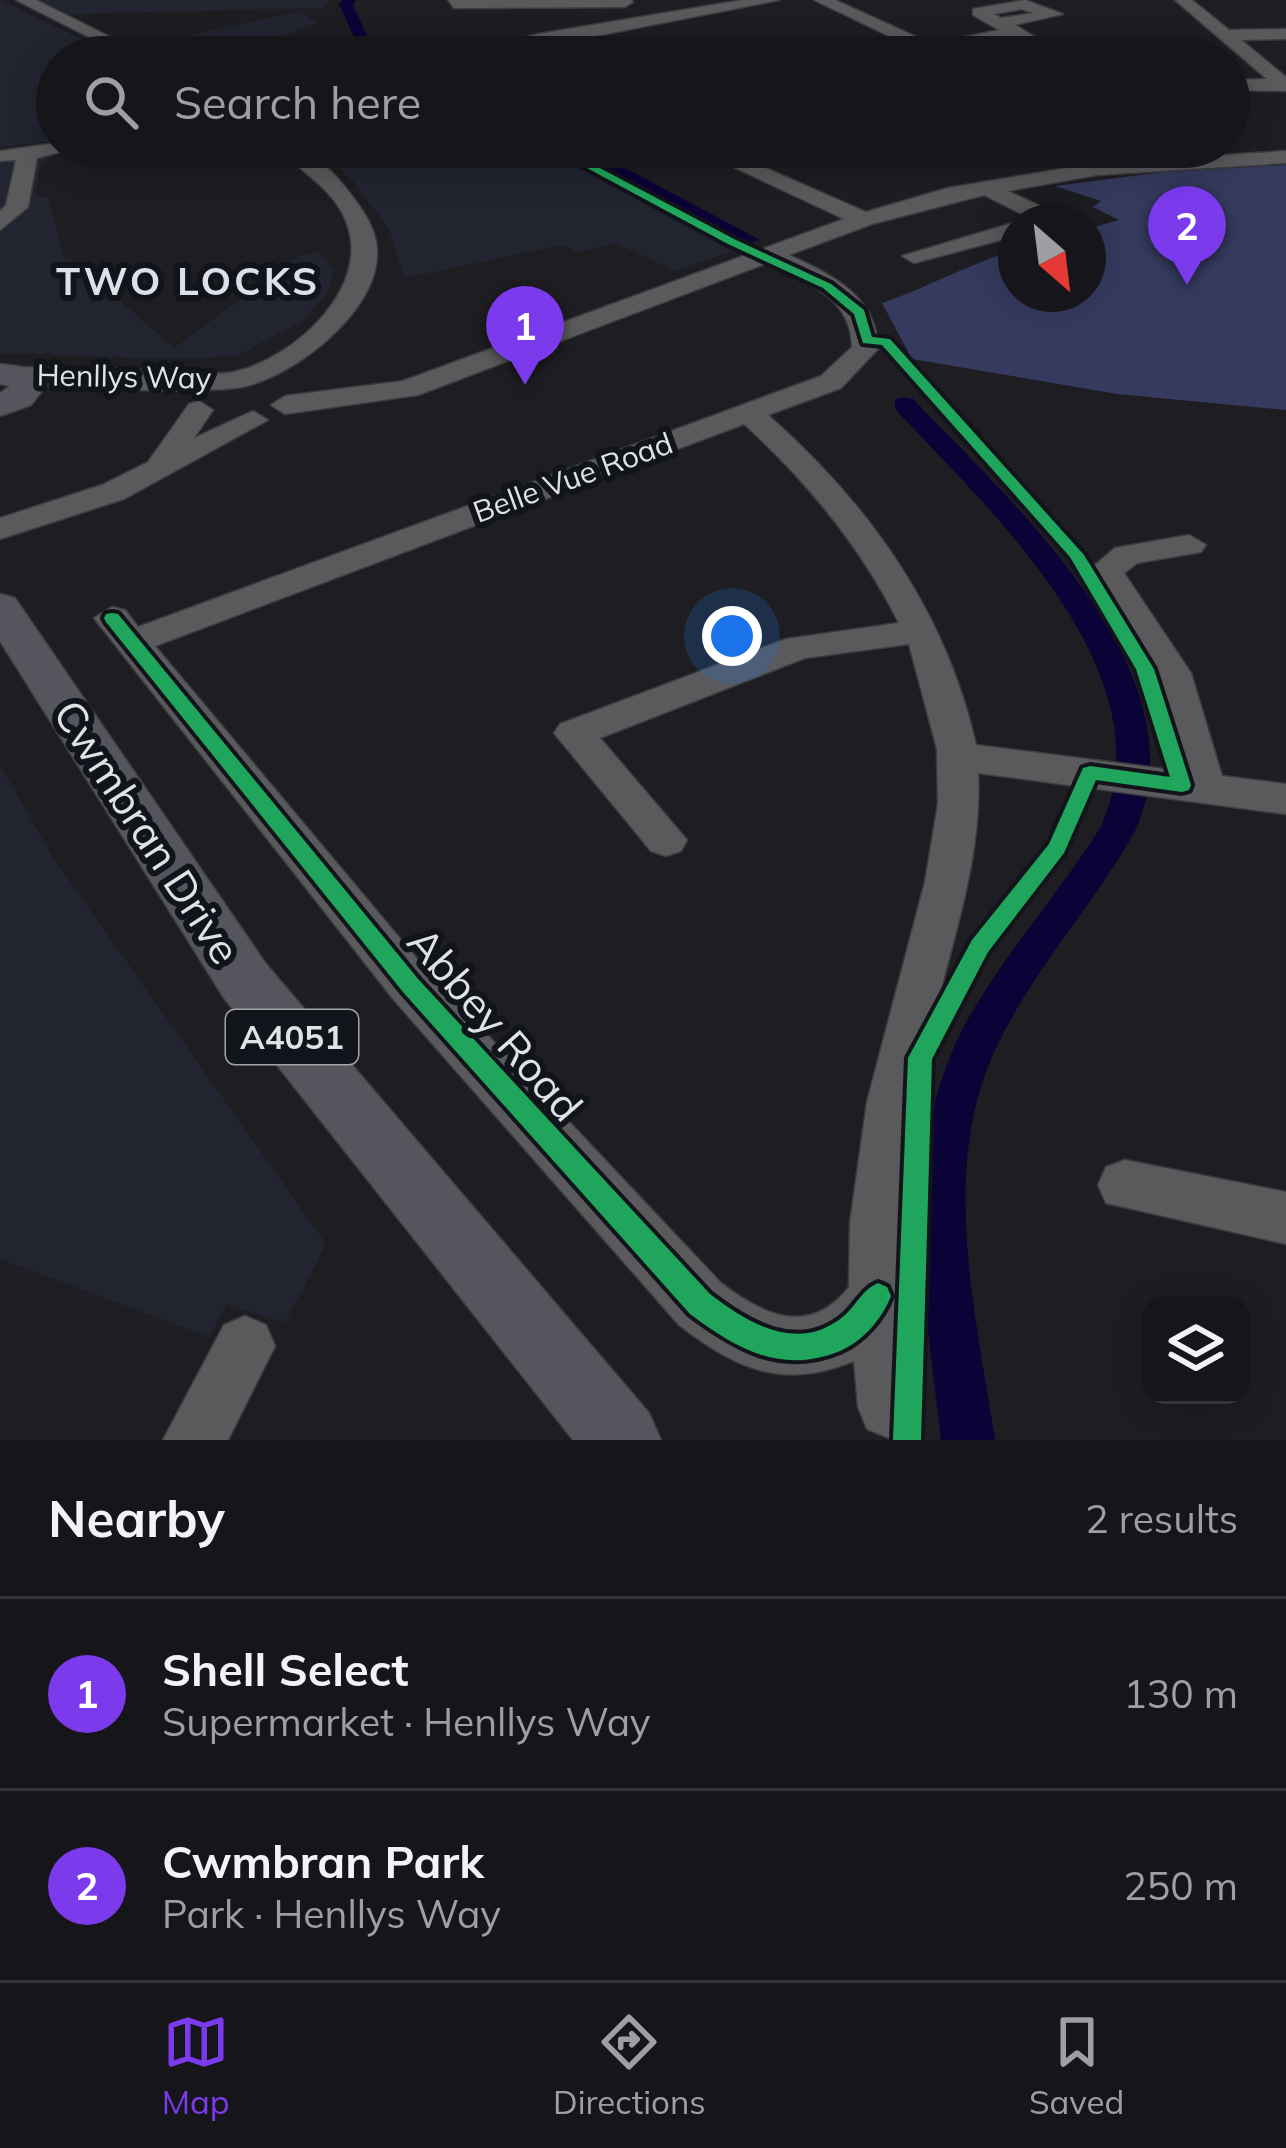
<!DOCTYPE html>
<meta charset="utf-8">
<style>
body{margin:0;font-family:Mulish,sans-serif;background:#232327;color:#f1f3f6}
.controls{position:absolute;right:36px;bottom:36px;display:grid;overflow:hidden;border-radius:24px;box-shadow:0 6px 30px #0003}
.controls button{width:108px;height:108px;display:grid;place-items:center;padding:0;border:0;border-bottom:3px solid #353539;background:#16161a;color:#f1f3f6;font:60px sans-serif}
.compass{position:absolute;left:998px;top:204px;width:108px;height:108px;border-radius:50%;background:#16161a;box-shadow:0 6px 30px #0003;rotate:152deg}
.you{position:absolute;left:732px;top:636px;width:42px;height:42px;margin:-30px;border:9px solid #fff;border-radius:50%;background:#1a73e8;box-shadow:0 0 0 18px #1a73e833}
.badge{display:grid;place-items:center;width:78px;height:78px;border-radius:50%;background:#7c3aed;color:#fff;font-size:39px;font-weight:700}
.pin{position:absolute;translate:-50% -99px;filter:drop-shadow(0 3px 6px #0008)}
.pin::after{content:'';position:absolute;top:63px;width:42px;height:36px;background:inherit;clip-path:polygon(0 0,100% 0,50% 100%)}
.list{margin:0;padding:0;list-style:none}
h2{display:flex;justify-content:space-between;align-items:center;height:156px;margin:0;padding:0 48px;font-size:51px}
h2 small{font-size:39px;font-weight:400;color:#9e9fa2}
.list li{display:grid;grid-template-columns:78px 1fr auto;gap:36px;align-items:center;box-sizing:border-box;height:192px;padding:0 48px;border-top:3px solid #353539}
.list b{display:block;font-size:45px;white-space:nowrap}
.list p{margin:0;font-size:39px;white-space:nowrap;color:#9e9fa2}
.list em{font-size:39px;font-style:normal;color:#9e9fa2}
.icon{flex:none;width:66px;height:66px;fill:none;stroke:currentColor;stroke-width:2;stroke-linecap:round;stroke-linejoin:round}
.map{position:relative;flex:none;width:1286px;height:1440px;overflow:hidden}
.search{position:absolute;background:#16161a;box-shadow:0 6px 30px #0003;left:36px;right:36px;top:36px;height:132px;display:flex;align-items:center;gap:30px;box-sizing:border-box;padding:0 42px;border-radius:66px;color:#9e9fa2;font-size:45px}
.sheet{height:540px;background:#16161a}
nav{display:flex;justify-content:space-around;align-items:center;box-sizing:border-box;height:168px;border-top:3px solid #353539;background:#16161a;font-size:33px;color:#9e9fa2}
nav a{display:grid;justify-items:center;gap:6px}
nav .on{color:#7c3aed}
.map>svg:first-child{display:block}
.built{fill:#222430}
.green{fill:#353a5e}
.lines{fill:none;stroke-linecap:round;stroke-linejoin:round}
.canal{fill:#0b0337;fill-rule:evenodd}
.minor-casing{stroke:#3b3c3f;stroke-width:3}
.major-casing{stroke:#3b3c3f;stroke-width:3}
.minor{fill:#5a5a5d;fill-rule:evenodd}
.major{fill:#55555e;fill-rule:evenodd}
.cycleway-casing{stroke:#12141b;stroke-width:8}
.cycleway{fill:#20a55d;fill-rule:evenodd}
.labels{text-anchor:middle;stroke-width:12;stroke-linejoin:round;paint-order:stroke}
.far-street-label{font-size:30px;fill:#e1e2e7;stroke:#12141b}
.shield{fill:#12141b;stroke:#a3a4aa;stroke-width:3}
.shield-label{font-size:33px;font-weight:bold;fill:#e1e2e7}
.far-district-label{font-size:39px;font-weight:bold;letter-spacing:3px;fill:#dddfe9;stroke:#12141b}
.near-street-label{font-size:42px;fill:#e1e2e7;stroke:#12141b}
</style>
<div class="map">
<svg width="1286" height="1440" viewBox="0 0 1286 1440">
<rect width="100%" height="100%" fill="#1e1e22"/>
<g class="built">
<path d="M 0,0 L 118,57 L 57,57 L 57,141 L 0,147 Z"/>
<path d="M 38,0 L 330,0 L 322,8 L 69,14 Z"/>
<path d="M 299,11 L 317,22 L 230,57 L 153,57 L 135,48 Z"/>
<path d="M 316,147 L 549,147 L 737,249 L 677,271 L 613,243 L 577,253 L 563,245 L 404,278 L 389,229 L 354,182 Z"/>
<path d="M 51,155 L 40,168 L 35,197 L 48,197 L 65,259 L 71,258 L 174,348 L 299,256 L 319,252 L 333,270 L 329,290 L 303,321 L 236,356 L 177,359 L 0,353 L 0,160 Z"/>
<path d="M 0,764 L 52,856 L 326,1244 L 285,1323 L 227,1304 L 209,1337 L 0,1259 Z"/>
</g>
<path class="green" d="M 1286,165 L 1286,410 L 1117,394 L 912,359 L 882,303 C 929,287 968,264 1016,250 L 1016,294 L 1088,294 L 1088,229 L 1119,220 L 1093,207 L 1101,201 L 1055,186 L 1163,172 Z"/>
<g class="lines">
<g class="canal">
<path d="M 343,0 L 356,0 L 353,5 L 377,57 L 363,57 L 339,4 Z"/>
<path d="M 564,147 L 586,147 L 760,240 L 743,244 Z"/>
<path d="M 904,397 L 913,399 C 1008,499 1205,673 1136,829 C 1095,904 1035,967 998,1044 C 938,1165 976,1314 995,1440 L 941,1440 C 925,1298 895,1148 969,1017 C 1007,951 1059,893 1100,828 C 1172,675 988,509 895,409 L 895,399 Z"/>
</g>
<defs>
<g id="minor">
<path d="M 16,0 L 36,0 L 150,57 L 128,57 Z"/>
<path d="M 448,0 L 631,0 L 633,2 L 625,7 L 454,8 Z"/>
<path d="M 743,0 L 779,0 L 489,57 L 460,57 L 538,34 Z"/>
<path d="M 814,0 L 835,0 L 932,44 L 999,30 L 973,15 L 973,9 L 1025,0 L 1063,14 L 1015,25 L 1068,57 L 1047,57 L 1012,37 L 919,57 L 886,57 L 914,48 ZM 1022,9 L 1034,13 L 1001,18 L 994,14 Z"/>
<path d="M 1175,0 L 1192,0 L 1229,30 L 1286,29 L 1286,39 L 1241,40 L 1286,77 L 1286,91 L 1229,90 L 1229,80 L 1267,79 Z"/>
<path d="M 759,48 L 799,57 L 702,57 Z"/>
<path d="M 57,143 L 57,147 L 80,147 L 37,158 L 28,207 L 0,230 L 0,211 L 6,205 L 16,160 L 0,161 L 0,151 Z"/>
<path d="M 278,147 C 306,147 328,165 345,187 C 360,206 377,227 377,252 C 379,310 296,376 242,387 C 209,394 36,389 3,381 L 0,374 L 13,367 C 65,368 117,369 169,370 C 189,371 215,376 234,372 C 295,358 373,287 346,221 C 333,188 300,172 278,147 Z"/>
<path d="M 691,147 C 711,147 722,154 741,157 C 759,160 799,147 822,147 L 761,166 L 866,212 L 948,188 L 1097,163 L 1286,151 L 1286,163 L 1097,175 L 1008,191 L 1057,214 L 1058,222 L 1028,222 L 1030,218 L 984,195 L 872,224 L 789,255 C 832,275 877,296 878,349 L 841,388 L 768,415 C 870,505 946,612 976,745 L 1180,771 L 1153,673 L 1088,571 L 1115,548 L 1189,535 L 1206,545 L 1201,552 L 1137,563 L 1124,573 L 1191,673 L 1222,776 L 1286,784 L 1286,814 L 978,773 C 982,853 956,928 937,1005 C 920,1075 909,1149 905,1222 C 902,1279 930,1383 911,1429 L 889,1438 L 867,1429 L 858,1407 L 854,1361 C 783,1390 738,1370 679,1325 L 394,1000 L 94,618 L 112,607 L 125,610 L 138,627 L 821,376 L 852,347 C 852,298 806,281 767,263 L 418,395 L 285,414 L 271,405 L 285,396 L 403,381 L 844,219 ZM 744,424 C 808,482 860,546 899,623 L 786,639 L 560,724 L 554,733 L 651,851 L 666,856 L 681,851 L 687,840 L 600,738 L 805,658 L 909,644 L 937,749 L 938,804 L 925,882 L 867,1102 L 850,1223 L 849,1287 C 810,1337 764,1316 721,1283 L 428,972 L 155,646 Z"/>
<path d="M 1016,222 L 1016,236 L 914,263 L 902,256 Z"/>
<path d="M 199,401 L 213,410 L 194,438 L 253,411 L 268,420 L 124,499 L 0,539 L 0,518 L 102,485 L 148,462 L 189,404 Z"/>
<path d="M 1125,1160 L 1286,1192 L 1286,1244 L 1106,1203 L 1098,1185 L 1106,1167 Z"/>
<path d="M 245,1316 L 266,1325 L 275,1346 L 228,1440 L 163,1440 L 224,1325 Z"/>
</g>
<g id="major">
<path d="M 0,364 C 22,366 33,367 46,386 L 31,405 L 0,416 L 0,393 L 10,386 L 0,384 Z"/>
<path d="M 0,594 L 15,598 L 266,964 L 649,1413 L 661,1440 L 573,1440 L 224,998 L 0,641 Z"/>
</g>
</defs>
<use href="#minor" class="minor-casing"/>
<use href="#major" class="major-casing"/>
<use href="#minor" class="minor"/>
<use href="#major" class="major"/>
<defs>
<g id="cycleway">
<path d="M 548,147 L 560,147 L 736,240 L 831,284 L 864,310 L 872,337 L 890,339 L 1084,555 L 1154,669 L 1191,785 L 1189,790 L 1182,792 L 1096,780 L 1064,853 L 988,952 L 932,1059 L 921,1440 L 893,1440 L 908,1058 L 972,940 L 1049,844 L 1083,768 L 1090,766 L 1170,777 L 1136,669 L 1070,557 L 882,345 L 863,343 L 854,314 L 823,288 L 728,244 Z"/>
<path d="M 112,613 L 118,614 L 419,980 L 710,1294 C 750,1325 800,1354 845,1315 C 857,1304 863,1289 878,1283 L 887,1287 L 891,1296 C 882,1319 863,1341 840,1351 C 781,1375 737,1349 690,1314 L 403,992 L 106,622 L 104,618 L 106,614 Z"/>
</g>
</defs>
<use href="#cycleway" class="cycleway-casing"/>
<use href="#cycleway" class="cycleway"/>
</g>
<g class="labels">
<g class="far-street-label">
<text transform="translate(124 377) rotate(1)" y="10">Henllys Way</text>
<text transform="translate(573 478) rotate(-20)" y="10">Belle Vue Road</text>
</g>
<rect class="shield" x="226" y="1010" width="132" height="54" rx="9"/>
<g class="shield-label">
<text x="292" y="1049">A4051</text>
</g>
<g class="far-district-label">
<text x="188" y="295">TWO LOCKS</text>
</g>
<g class="near-street-label">
<text transform="translate(147 832) rotate(57)" y="15">Cwmbran Drive</text>
<text transform="translate(495 1024) rotate(49)" y="15">Abbey Road</text>
</g>
</g>
</svg>
<div class="controls">
<button><svg class="icon" aria-label="layers" viewBox="0 0 24 24"><path d="M12 4l9 5-9 5-9-5zM3 14l9 5 9-5"/></svg></button>
</div>
<svg class="compass" viewBox="-18 -18 36 36"><path d="M0-13l5 13h-10z" fill="#e53935"/><path d="M0 13l5-13h-10z" fill="#9e9fa2"/></svg>
<div class="you"></div>
<div class="pin badge" style="left:525px;top:385px">1</div>
<div class="pin badge" style="left:1187px;top:285px">2</div>
<div class="search"><svg class="icon" aria-label="search" viewBox="0 0 24 24"><circle cx="10" cy="10" r="6"/><path d="M15 15l6 6"/></svg>Search here</div>
</div>
<section class="sheet">
<h2>Nearby<small>2 results</small></h2>
<ul class="list">
<li><span class="badge">1</span><div><b>Shell Select</b><p>Supermarket · Henllys Way</p></div><em>130 m</em></li>
<li><span class="badge">2</span><div><b>Cwmbran Park</b><p>Park · Henllys Way</p></div><em>250 m</em></li>
</ul>
</section>
<nav>
<a class="on"><svg class="icon" aria-label="map" viewBox="0 0 24 24"><path d="M3 6l6-2 6 2 6-2v14l-6 2-6-2-6 2zM9 4v14M15 6v14"/></svg>Map</a>
<a><svg class="icon" aria-label="directions" viewBox="0 0 24 24"><path d="M12 3l9 9-9 9-9-9zM9 14v-3h6M13 9l2 2-2 2"/></svg>Directions</a>
<a><svg class="icon" aria-label="saved" viewBox="0 0 24 24"><path d="M7 4h10v16l-5-4-5 4z"/></svg>Saved</a>
</nav>
